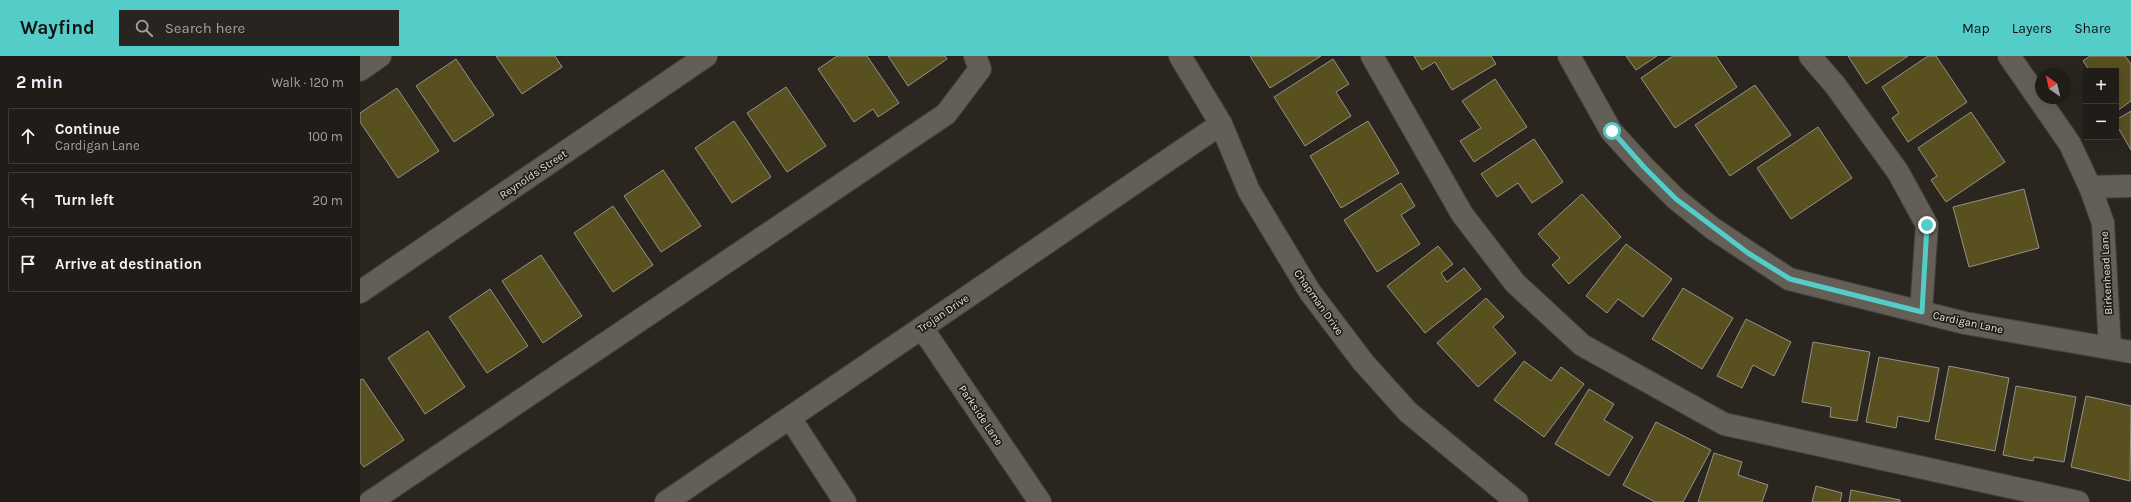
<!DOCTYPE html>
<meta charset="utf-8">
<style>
body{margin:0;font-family:Karla,sans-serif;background:#282520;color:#f1f3f6}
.controls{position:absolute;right:12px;top:12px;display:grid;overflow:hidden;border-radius:0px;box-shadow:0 4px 16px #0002}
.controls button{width:36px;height:36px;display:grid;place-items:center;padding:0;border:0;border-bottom:1px solid #3d3a36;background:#201c17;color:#f1f3f6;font:20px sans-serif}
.compass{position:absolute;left:1675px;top:12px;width:36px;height:36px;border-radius:50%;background:#201c17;box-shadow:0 4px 16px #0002;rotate:326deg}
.stop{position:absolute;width:12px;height:12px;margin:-9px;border:3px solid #54cdc8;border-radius:50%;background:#fff}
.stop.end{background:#54cdc8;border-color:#fff;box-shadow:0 1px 4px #0008}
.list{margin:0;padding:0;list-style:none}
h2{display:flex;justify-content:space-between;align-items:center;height:52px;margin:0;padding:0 16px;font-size:17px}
h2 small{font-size:13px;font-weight:400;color:#a2a1a1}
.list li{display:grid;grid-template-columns:26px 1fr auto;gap:12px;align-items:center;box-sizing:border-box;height:56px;margin:0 8px 8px;padding:0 8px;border:1px solid #3d3a36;border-radius:0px}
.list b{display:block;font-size:15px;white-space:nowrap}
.list p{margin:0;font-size:13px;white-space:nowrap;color:#a2a1a1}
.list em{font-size:13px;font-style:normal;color:#a2a1a1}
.icon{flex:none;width:22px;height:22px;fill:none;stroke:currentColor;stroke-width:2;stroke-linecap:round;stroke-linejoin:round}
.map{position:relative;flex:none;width:1771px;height:446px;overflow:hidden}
header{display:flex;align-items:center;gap:24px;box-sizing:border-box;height:56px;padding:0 20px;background:#54cdc8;color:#111}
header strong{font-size:19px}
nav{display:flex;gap:22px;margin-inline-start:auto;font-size:14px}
.search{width:280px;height:36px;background:#282520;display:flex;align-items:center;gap:10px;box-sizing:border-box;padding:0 14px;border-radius:0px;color:#a2a1a1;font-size:15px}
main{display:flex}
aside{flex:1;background:#201c17}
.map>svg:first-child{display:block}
.building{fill:#595020;stroke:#949289}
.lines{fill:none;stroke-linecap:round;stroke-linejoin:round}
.minor-casing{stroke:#45403c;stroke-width:24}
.minor{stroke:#635e56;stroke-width:22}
.route{stroke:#54cdc8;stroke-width:5}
.labels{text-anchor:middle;stroke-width:3.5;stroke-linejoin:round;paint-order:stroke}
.street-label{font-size:11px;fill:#e3e0dc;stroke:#201c16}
</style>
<header>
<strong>Wayfind</strong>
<div class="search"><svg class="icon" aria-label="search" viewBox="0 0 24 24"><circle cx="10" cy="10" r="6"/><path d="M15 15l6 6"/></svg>Search here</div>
<nav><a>Map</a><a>Layers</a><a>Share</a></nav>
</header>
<main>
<aside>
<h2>2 min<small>Walk · 120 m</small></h2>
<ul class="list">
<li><svg class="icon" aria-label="ahead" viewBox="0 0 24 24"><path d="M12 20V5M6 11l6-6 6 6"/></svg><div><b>Continue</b><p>Cardigan Lane</p></div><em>100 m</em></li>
<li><svg class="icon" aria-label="left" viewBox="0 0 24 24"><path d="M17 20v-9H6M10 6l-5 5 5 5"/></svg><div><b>Turn left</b></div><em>20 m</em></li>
<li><svg class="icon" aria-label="arrive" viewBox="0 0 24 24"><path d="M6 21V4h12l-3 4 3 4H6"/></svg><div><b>Arrive at destination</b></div></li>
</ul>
</aside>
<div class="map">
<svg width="1771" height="446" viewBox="0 0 1771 446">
<rect width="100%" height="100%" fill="#2a251f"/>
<g class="building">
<path d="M 136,0 L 195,0 L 202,11 L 162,38 Z"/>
<path d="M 477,0 L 507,0 L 539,47 L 518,61 L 513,53 L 494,66 L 458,13 Z"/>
<path d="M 528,0 L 585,0 L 587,3 L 548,30 Z"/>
<path d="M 890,0 L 961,0 L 910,32 Z"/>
<path d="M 1054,0 L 1131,0 L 1136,8 L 1092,34 L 1075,6 L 1062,14 Z"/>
<path d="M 1266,0 L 1297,0 L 1276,14 Z"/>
<path d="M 1313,0 L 1356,0 L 1377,31 L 1315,72 L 1281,22 Z"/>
<path d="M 1488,0 L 1548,0 L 1506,28 Z"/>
<path d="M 1568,0 L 1576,0 L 1607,46 L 1548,86 L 1532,62 L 1539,57 L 1522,31 Z"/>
<path d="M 1730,0 L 1765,0 L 1771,8 L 1771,45 L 1757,55 L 1756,15 L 1730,15 L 1723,5 Z"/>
<path d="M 96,3 L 134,59 L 94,86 L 56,30 Z"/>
<path d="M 973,3 L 989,28 L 976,36 L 991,60 L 945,90 L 914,41 Z"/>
<path d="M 1135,23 L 1167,71 L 1114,106 L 1100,85 L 1121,72 L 1102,45 Z"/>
<path d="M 1395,29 L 1431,79 L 1370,120 L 1335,69 Z"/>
<path d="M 426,31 L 466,90 L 427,116 L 387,57 Z"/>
<path d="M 37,32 L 79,95 L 38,122 L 0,66 L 0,57 Z"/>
<path d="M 1771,55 L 1771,94 L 1756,68 L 1756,64 Z"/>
<path d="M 1611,56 L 1645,106 L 1586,146 L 1571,124 L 1577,120 L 1558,92 Z"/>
<path d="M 374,65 L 411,121 L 372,147 L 335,92 Z"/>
<path d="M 1008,65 L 1039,117 L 981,152 L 950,100 Z"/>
<path d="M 1458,71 L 1492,122 L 1431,163 L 1397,112 Z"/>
<path d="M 1174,83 L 1203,126 L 1172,147 L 1158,127 L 1137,141 L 1121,118 Z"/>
<path d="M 303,114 L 341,170 L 301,196 L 264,140 Z"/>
<path d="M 1041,127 L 1055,150 L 1041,159 L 1060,188 L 1017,216 L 984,164 Z"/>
<path d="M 1664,133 L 1679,192 L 1609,211 L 1593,151 Z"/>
<path d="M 1222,138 L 1261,181 L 1209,228 L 1192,209 L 1200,202 L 1178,178 Z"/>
<path d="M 253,150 L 293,209 L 253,236 L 214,177 Z"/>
<path d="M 1266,188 L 1312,223 L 1283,261 L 1258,243 L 1247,257 L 1226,240 Z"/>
<path d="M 1078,190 L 1093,208 L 1081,217 L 1087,226 L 1104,212 L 1121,233 L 1065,277 L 1027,230 Z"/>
<path d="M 181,199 L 222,260 L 183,287 L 142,225 Z"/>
<path d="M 1323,232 L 1373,262 L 1342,313 L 1292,283 Z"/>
<path d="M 130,233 L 168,290 L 127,317 L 89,261 Z"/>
<path d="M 1126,242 L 1144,261 L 1133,271 L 1156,297 L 1118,331 L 1077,287 Z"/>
<path d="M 1386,263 L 1431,286 L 1414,320 L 1393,309 L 1382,332 L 1357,320 Z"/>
<path d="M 68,275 L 105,331 L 65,358 L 28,302 Z"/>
<path d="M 1453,286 L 1510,296 L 1497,365 L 1470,361 L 1471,351 L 1442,346 Z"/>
<path d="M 1519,301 L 1579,312 L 1569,366 L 1538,360 L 1536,372 L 1506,366 Z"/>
<path d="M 1164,305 L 1191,325 L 1201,311 L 1224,328 L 1184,381 L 1134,344 Z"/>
<path d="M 1589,310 L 1649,322 L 1635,395 L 1575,383 Z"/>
<path d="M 3,323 L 44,384 L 4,411 L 0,406 L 0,324 Z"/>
<path d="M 1656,330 L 1716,341 L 1704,406 L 1674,401 L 1673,405 L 1643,399 Z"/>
<path d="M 1229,333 L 1254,348 L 1244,364 L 1273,381 L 1249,420 L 1195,388 Z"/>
<path d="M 1726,340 L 1771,350 L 1770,425 L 1711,411 Z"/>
<path d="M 1296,366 L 1351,394 L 1323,446 L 1295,446 L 1263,429 Z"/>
<path d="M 1354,397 L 1382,406 L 1378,419 L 1408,429 L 1402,446 L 1338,446 Z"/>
<path d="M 1456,430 L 1482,437 L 1480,446 L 1452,446 Z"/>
<path d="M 1491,434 L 1540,444 L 1540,446 L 1489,446 Z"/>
</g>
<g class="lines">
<defs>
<g id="minor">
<path d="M 820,0 L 861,68 L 889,135 L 950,236 L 1003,306 L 1048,356 L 1157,446"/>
<path d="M 1012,0 L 1102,158 L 1155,227 L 1222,289 L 1364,368 L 1718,446"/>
<path d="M 1209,0 L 1251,75 L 1283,110 L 1316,143 L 1352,172 L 1429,223 L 1605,267 L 1771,296"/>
<path d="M 1450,0 L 1475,29 L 1538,116 L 1567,169 L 1561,256"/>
<path d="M 1649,0 L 1710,88 L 1730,131 L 1743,167 L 1750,292"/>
<path d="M 0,14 L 20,0"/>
<path d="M 1730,131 L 1771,130"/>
<path d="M 0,236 L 346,0"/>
<path d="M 562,272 L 680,446"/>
<path d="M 430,362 L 485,446"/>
<path d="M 10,446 L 586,58 L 620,13 L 615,0"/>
<path d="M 306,446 L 861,68"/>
</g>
</defs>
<use href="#minor" class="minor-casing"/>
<use href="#minor" class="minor"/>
</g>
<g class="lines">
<path class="route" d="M 1252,75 L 1283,110 L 1316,143 L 1388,197 L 1430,223 L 1562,256 L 1567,169"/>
</g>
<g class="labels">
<g class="street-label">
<text transform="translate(173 118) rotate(-34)" y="4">Reynolds Street</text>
<text transform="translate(1746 217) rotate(-93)" y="4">Birkenhead Lane</text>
<text transform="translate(959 246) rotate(55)" y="4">Chapman Drive</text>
<text transform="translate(583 257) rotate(-34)" y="4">Trojan Drive</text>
<text transform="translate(1608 266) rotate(12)" y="4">Cardigan Lane</text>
<text transform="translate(621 359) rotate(56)" y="4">Parkside Lane</text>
</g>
</g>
</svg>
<div class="controls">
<button>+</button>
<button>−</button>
</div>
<svg class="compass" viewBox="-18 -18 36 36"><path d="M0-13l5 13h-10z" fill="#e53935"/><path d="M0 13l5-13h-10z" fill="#a2a1a1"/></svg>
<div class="stop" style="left:1252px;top:75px"></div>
<div class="stop end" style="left:1567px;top:169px"></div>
</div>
</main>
